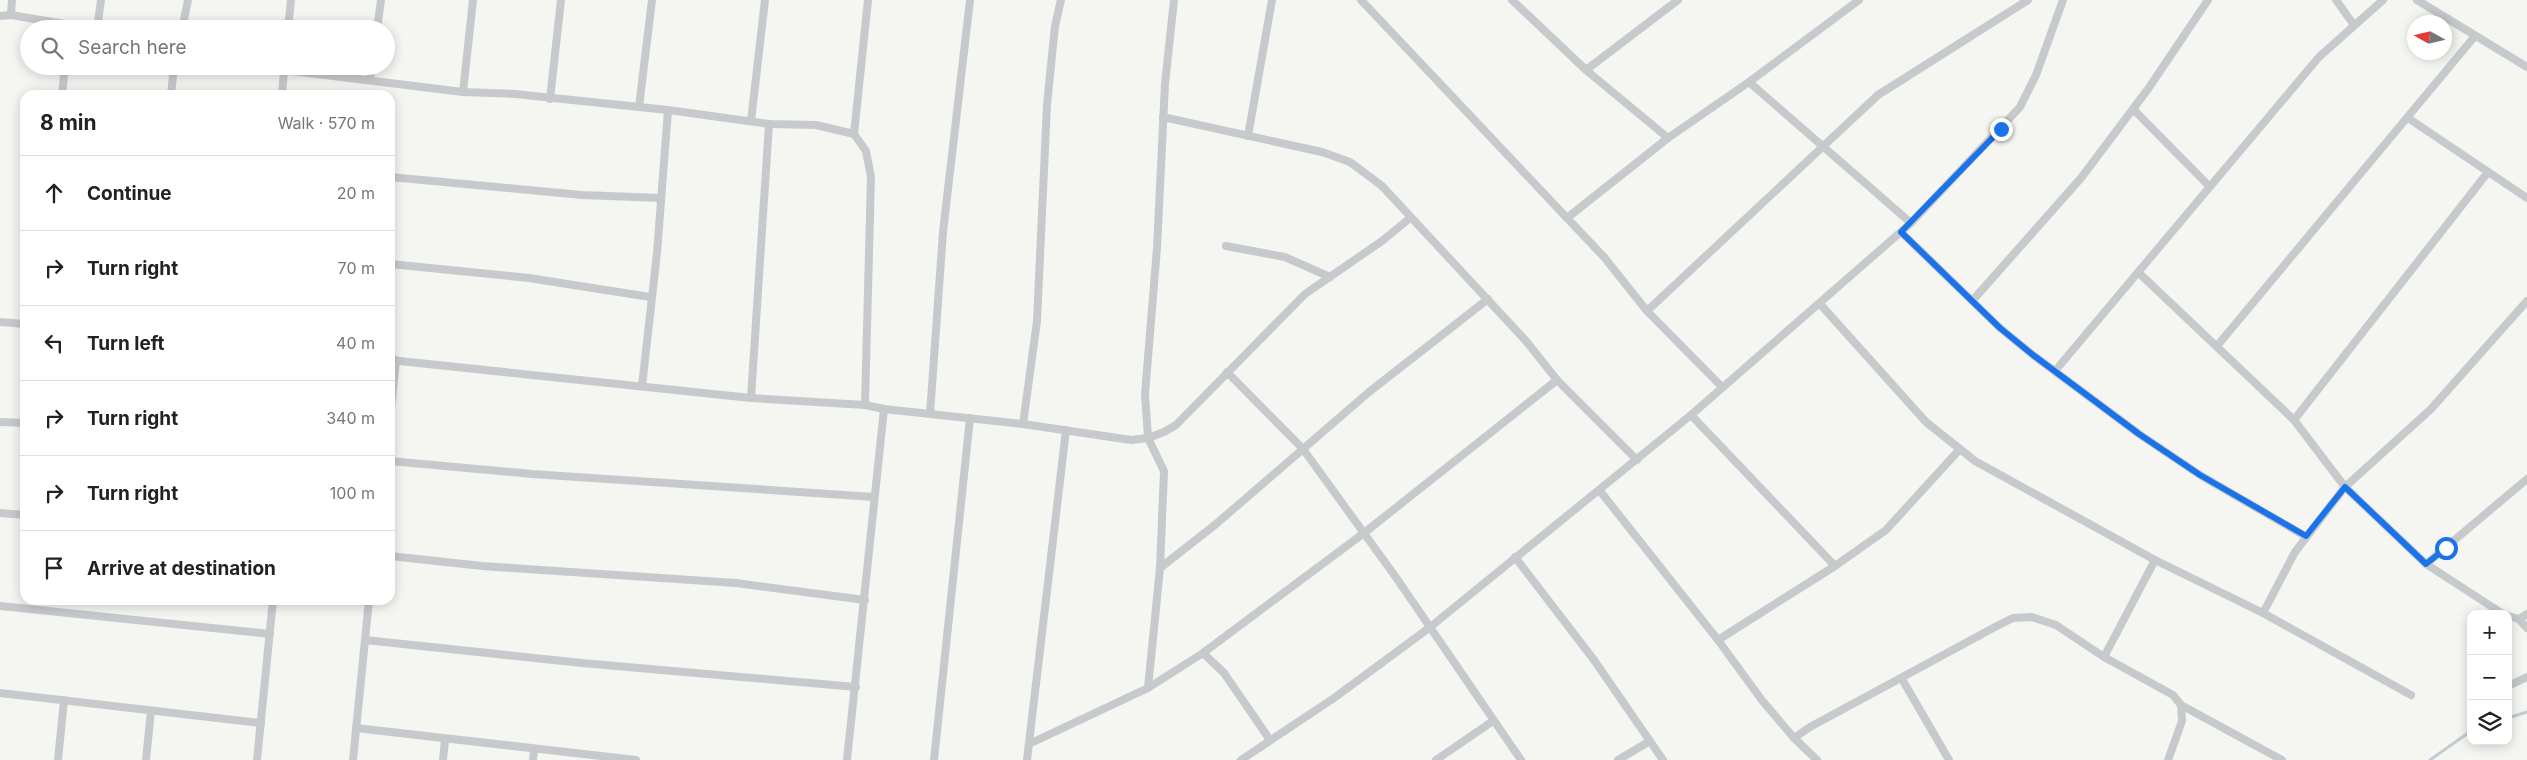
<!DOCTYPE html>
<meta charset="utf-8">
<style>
body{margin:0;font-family:Inter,sans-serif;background:#f2f2f2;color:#222}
.controls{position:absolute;right:15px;bottom:15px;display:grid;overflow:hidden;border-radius:10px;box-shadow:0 2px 12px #0003}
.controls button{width:45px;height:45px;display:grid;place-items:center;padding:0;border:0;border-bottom:1px solid #e0e0e0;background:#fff;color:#222;font:25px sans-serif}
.compass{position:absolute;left:2407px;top:15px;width:45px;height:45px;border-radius:50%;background:#fff;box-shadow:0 2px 12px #0003;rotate:278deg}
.stop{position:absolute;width:15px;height:15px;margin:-11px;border:4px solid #1a73e8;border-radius:50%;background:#fff}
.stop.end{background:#1a73e8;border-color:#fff;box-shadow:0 1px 5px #0008}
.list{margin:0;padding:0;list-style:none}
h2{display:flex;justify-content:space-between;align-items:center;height:65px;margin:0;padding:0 20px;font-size:21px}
h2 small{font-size:16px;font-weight:400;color:#767676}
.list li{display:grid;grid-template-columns:32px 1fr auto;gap:15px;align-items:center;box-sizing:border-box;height:75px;padding:0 20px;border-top:1px solid #e0e0e0}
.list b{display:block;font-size:19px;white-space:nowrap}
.list em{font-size:16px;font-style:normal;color:#767676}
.icon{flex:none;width:28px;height:28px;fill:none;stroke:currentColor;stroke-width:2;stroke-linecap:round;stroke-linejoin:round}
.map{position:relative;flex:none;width:2527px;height:760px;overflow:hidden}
.search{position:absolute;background:#fff;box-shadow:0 2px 12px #0003;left:20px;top:20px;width:375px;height:55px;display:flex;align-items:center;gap:12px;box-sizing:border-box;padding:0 18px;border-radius:28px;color:#767676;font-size:19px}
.panel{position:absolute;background:#fff;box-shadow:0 2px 12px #0003;left:20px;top:90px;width:375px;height:515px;border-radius:15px}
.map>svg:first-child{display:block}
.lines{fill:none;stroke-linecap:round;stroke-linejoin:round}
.stream{stroke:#c2ccd2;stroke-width:3}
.minor{stroke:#c7cacd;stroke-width:8}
.route{stroke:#1a73e8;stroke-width:6}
</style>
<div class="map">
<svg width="2527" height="760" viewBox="0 0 2527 760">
<rect width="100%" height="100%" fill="#f5f6f1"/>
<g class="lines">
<g class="stream">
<path d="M 2508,718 L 2527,712"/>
<path d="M 2430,760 L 2471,731"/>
</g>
<g class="minor">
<path d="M 1361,0 L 1567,218 L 1604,257 L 1647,311 L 1722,387"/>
<path d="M 1512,0 L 1586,70 L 1668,138"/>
<path d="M 1859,0 L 1749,82 L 1911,223"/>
<path d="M 2336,0 L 2354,25"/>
<path d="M 2417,0 L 2527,67"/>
<path d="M 11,15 L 12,0"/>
<path d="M 0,16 L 11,15 L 94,29"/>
<path d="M 97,29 L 101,0"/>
<path d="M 182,29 L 188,0"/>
<path d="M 288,29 L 291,0"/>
<path d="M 377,29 L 381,0"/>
<path d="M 273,66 L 284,70 L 285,66"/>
<path d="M 1586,70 L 1678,0"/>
<path d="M 370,80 L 371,66"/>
<path d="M 463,92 L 473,0"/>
<path d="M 62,95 L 65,66"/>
<path d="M 171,95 L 174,66"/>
<path d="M 282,95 L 284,70 L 463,92 L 515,94 L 668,110 L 769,124 L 816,125 L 854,134 L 866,151 L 871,177 L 865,405"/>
<path d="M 550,99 L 561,0"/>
<path d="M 639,107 L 652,0"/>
<path d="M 2133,109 L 2209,186"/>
<path d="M 1163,117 L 1322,152 L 1350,162 L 1382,186 L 1526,341 L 1557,380 L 1637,460"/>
<path d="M 2408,118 L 2527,198"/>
<path d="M 751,121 L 765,0"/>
<path d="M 854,134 L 868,0"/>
<path d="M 1248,136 L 1272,0"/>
<path d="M 390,177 L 582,195 L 660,198"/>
<path d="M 1567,218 L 1668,138 L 1749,82"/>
<path d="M 1901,232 L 2000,328 L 2033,355 L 2139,434 L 2200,475 L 2305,536"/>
<path d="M 1226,246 L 1285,257 L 1330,277"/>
<path d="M 390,264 L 529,278 L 650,297"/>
<path d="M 2139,273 L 2294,420 L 2345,487 L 2426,564 L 2503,614"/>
<path d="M 1973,300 L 2081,178 L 2148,89 L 2208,0"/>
<path d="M 1820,304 L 1926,422 L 1975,461 L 2155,560 L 2263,613 L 2411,695"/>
<path d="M 1647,311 L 1878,95 L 2028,0"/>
<path d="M 0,322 L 25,324"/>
<path d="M 2217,346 L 2475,36"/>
<path d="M 390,360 L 751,398 L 865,405 L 884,409 L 1023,424 L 1131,440 L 1148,438 L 1164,432 L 1176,425 L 1305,294 L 1382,241 L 1410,218"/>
<path d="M 2055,371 L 2319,57 L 2383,0"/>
<path d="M 1227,372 L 1303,449 L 1395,576 L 1521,760"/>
<path d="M 642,386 L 657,253 L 668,110"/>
<path d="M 751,398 L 769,124"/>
<path d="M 930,414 L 943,232 L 970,0"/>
<path d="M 1691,415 L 1835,566"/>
<path d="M 390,418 L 396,360"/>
<path d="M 2294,420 L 2488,172"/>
<path d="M 0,422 L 25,423"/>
<path d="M 1023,424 L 1037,321 L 1047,105 L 1055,26 L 1061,0"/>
<path d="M 390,461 L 532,474 L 874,497"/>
<path d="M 1600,491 L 1718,640 L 1761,699 L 1794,738 L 1817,760"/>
<path d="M 0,513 L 25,515"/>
<path d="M 390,556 L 482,566 L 736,583 L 865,600"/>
<path d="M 1515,557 L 1594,660 L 1663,760"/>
<path d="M 2426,564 L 2527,479"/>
<path d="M 1160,568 L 1216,524 L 1369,392 L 1488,299"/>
<path d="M 0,606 L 270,634"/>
<path d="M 2263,613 L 2295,552 L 2345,487 L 2431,409 L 2527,301"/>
<path d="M 2508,616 L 2519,619 L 2527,614"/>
<path d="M 2519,619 L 2527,628"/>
<path d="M 365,640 L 582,663 L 856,687"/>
<path d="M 1718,640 L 1835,566 L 1886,530 L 1959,450"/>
<path d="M 1203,653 L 1224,673 L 1270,740"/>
<path d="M 2104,657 L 2155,560"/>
<path d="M 1902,679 L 1949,760"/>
<path d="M 2508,686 L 2527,677"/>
<path d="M 1148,688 L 1203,653 L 1364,533 L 1557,380"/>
<path d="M 0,693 L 261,723"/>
<path d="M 2181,705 L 2282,760"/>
<path d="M 356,728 L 636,760"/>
<path d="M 1794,738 L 1810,727 L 1995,627 L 2013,618 L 2032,617 L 2056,625 L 2104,657 L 2173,695 L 2181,705 L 2182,721 L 2168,760"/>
<path d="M 1029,744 L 1148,688 L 1160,568 L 1164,471 L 1148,438 L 1145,394 L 1157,248 L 1165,84 L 1174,0"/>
<path d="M 58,760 L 64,700"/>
<path d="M 146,760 L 151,711"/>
<path d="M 257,760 L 273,600"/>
<path d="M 353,760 L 369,600"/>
<path d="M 443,760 L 445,740"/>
<path d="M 533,760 L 534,749"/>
<path d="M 847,760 L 884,409"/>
<path d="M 934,760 L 970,418"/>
<path d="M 1027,760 L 1066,430"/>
<path d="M 1241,760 L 1334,698 L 1429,628 L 1691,415 L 1911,223 L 2020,107 L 2036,75 L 2063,0"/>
<path d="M 1436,760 L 1493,721"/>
<path d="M 1618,760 L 1650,741"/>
</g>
</g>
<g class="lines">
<path class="route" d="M 2001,129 L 1901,232 L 2000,328 L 2033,355 L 2139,434 L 2200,475 L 2306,536 L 2345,487 L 2426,564 L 2446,548"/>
</g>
</svg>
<div class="controls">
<button>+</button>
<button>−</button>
<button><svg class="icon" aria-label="layers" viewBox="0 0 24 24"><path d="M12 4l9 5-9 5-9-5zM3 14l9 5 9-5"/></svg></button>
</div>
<svg class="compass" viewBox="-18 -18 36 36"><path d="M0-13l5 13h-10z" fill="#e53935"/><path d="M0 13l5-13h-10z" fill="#767676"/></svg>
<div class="stop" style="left:2446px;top:548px"></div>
<div class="stop end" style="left:2001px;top:129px"></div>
<div class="search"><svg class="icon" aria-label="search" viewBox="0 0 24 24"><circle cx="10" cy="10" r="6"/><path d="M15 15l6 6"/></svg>Search here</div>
<section class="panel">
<h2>8 min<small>Walk · 570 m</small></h2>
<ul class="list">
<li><svg class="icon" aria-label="ahead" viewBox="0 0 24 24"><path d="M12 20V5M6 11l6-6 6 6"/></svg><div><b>Continue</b></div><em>20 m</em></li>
<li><svg class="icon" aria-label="right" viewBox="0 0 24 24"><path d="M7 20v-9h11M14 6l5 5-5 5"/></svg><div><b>Turn right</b></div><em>70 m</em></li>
<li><svg class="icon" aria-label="left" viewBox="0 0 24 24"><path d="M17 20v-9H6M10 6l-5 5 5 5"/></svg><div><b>Turn left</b></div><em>40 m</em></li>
<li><svg class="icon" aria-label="right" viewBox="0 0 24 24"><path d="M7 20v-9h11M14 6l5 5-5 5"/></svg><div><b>Turn right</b></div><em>340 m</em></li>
<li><svg class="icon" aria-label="right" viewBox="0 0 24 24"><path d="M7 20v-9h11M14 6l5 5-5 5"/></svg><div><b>Turn right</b></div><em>100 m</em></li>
<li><svg class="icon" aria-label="arrive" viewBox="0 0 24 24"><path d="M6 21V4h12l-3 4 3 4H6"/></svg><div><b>Arrive at destination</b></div></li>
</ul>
</section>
</div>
